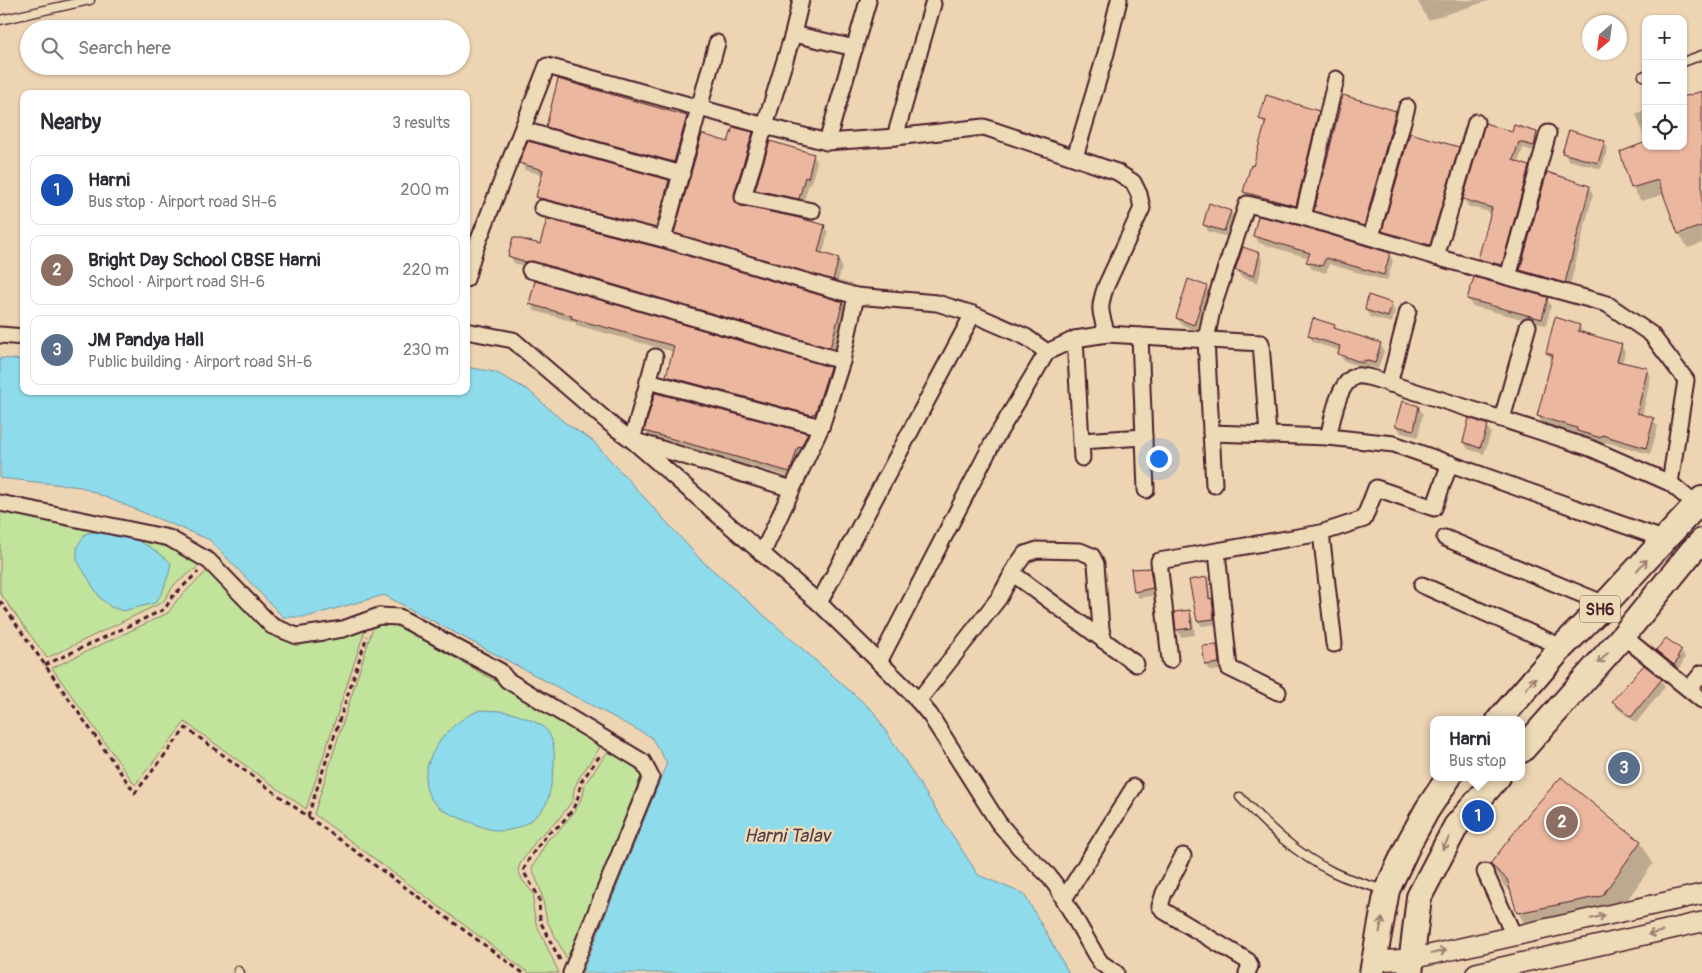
<!DOCTYPE html>
<meta charset="utf-8">
<style>
body{margin:0;font-family:Pangolin,sans-serif;background:#f2f2f3;color:#2b2b33}
.controls{position:absolute;right:15px;top:15px;display:grid;overflow:hidden;border-radius:10px;box-shadow:0 1px 4px #0004}
.controls button{width:45px;height:45px;display:grid;place-items:center;padding:0;border:0;border-bottom:1px solid #e1e1e2;background:#fff;color:#2b2b33;font:25px sans-serif}
.compass{position:absolute;left:1582px;top:15px;width:45px;height:45px;border-radius:50%;background:#fff;box-shadow:0 1px 4px #0004;rotate:208deg}
.you{position:absolute;left:1158px;top:458px;width:18px;height:18px;margin:-12px;border:4px solid #fff;border-radius:50%;background:#1a73e8;box-shadow:0 0 0 8px #1a73e833}
.badge{display:grid;place-items:center;width:32px;height:32px;border-radius:50%;background:#2563eb;color:#fff;font-size:16px;font-weight:700}
.pin{position:absolute;translate:-50% -50%;border:2px solid #fff;box-shadow:0 1px 5px #0006}
.popup{position:absolute;left:1430px;top:716px;width:95px;height:65px;box-sizing:border-box;display:grid;place-content:center;border-radius:10px;background:#fff;filter:drop-shadow(0 1px 4px #0005);font-size:16px;white-space:nowrap;color:#7c7c81}
.popup b{font-size:19px;color:#2b2b33}
.popup::after{content:'';position:absolute;left:50%;top:100%;margin-left:-10px;border:10px solid transparent;border-top-color:#fff}
.list{margin:0;padding:0;list-style:none}
h2{display:flex;justify-content:space-between;align-items:center;height:65px;margin:0;padding:0 20px;font-size:21px}
h2 small{font-size:16px;font-weight:400;color:#7c7c81}
.list li{display:grid;grid-template-columns:32px 1fr auto;gap:15px;align-items:center;box-sizing:border-box;height:70px;margin:0 10px 10px;padding:0 10px;border:1px solid #e1e1e2;border-radius:10px}
.list b{display:block;font-size:19px;white-space:nowrap}
.list p{margin:0;font-size:16px;white-space:nowrap;color:#7c7c81}
.list em{font-size:16px;font-style:normal;color:#7c7c81}
.icon{flex:none;width:28px;height:28px;fill:none;stroke:currentColor;stroke-width:2;stroke-linecap:round;stroke-linejoin:round}
.map{position:relative;flex:none;width:1702px;height:973px;overflow:hidden}
.search{position:absolute;background:#fff;box-shadow:0 1px 4px #0004;left:20px;top:20px;width:450px;height:55px;display:flex;align-items:center;gap:12px;box-sizing:border-box;padding:0 18px;border-radius:28px;color:#7c7c81;font-size:19px}
.panel{position:absolute;background:#fff;box-shadow:0 1px 4px #0004;left:20px;top:90px;width:450px;height:305px;border-radius:10px}
.map>svg:first-child{display:block}
.green{fill:#c1e39c;stroke:#868164}
.water{fill:#8edceb;stroke:#73909e}
.shadow{fill:#0003}
.building{fill:#ebb79f;stroke:#4a1f2b}
.lines{fill:none;stroke-linecap:round;stroke-linejoin:round}
.service-casing{stroke:#4a1f2b;stroke-width:11}
.minor-casing{stroke:#4a1f2b;stroke-width:19}
.tertiary-casing{stroke:#4a1f2b;stroke-width:22}
.primary-casing{stroke:#4a1f2b;stroke-width:28}
.path{stroke:#4a1f2b;stroke-width:3;stroke-dasharray:5 4;stroke-linecap:butt}
.service{stroke:#eddab7;stroke-width:8}
.minor{stroke:#eddab7;stroke-width:15}
.tertiary{stroke:#eddab7;stroke-width:19}
.primary{stroke:#eddab7;stroke-width:24}
.oneway{stroke:#9c7c71}
.labels{text-anchor:middle;stroke-width:5;stroke-linejoin:round;paint-order:stroke}
.shield{fill:#eddab7;stroke:#7b5755;stroke-width:1}
.shield-label{font-size:16px;font-weight:bold;fill:#4a1f2b}
.water-label{font-size:19px;font-style:italic;fill:#543b48;stroke:#eddab7}
</style>
<div class="map">
<svg width="1702" height="973" viewBox="0 0 1702 973">
<rect width="100%" height="100%" fill="#edd4b3"/>
<filter id="ink" filterUnits="userSpaceOnUse"><feTurbulence type="fractalNoise" baseFrequency=".02" numOctaves="2"/><feDisplacementMap in="SourceGraphic" scale="10" xChannelSelector="R" yChannelSelector="G"/><feConvolveMatrix kernelMatrix="1 2 1 2 8 2 1 2 1" color-interpolation-filters="sRGB"/></filter>
<g filter="url(#ink)">
<g class="green">
<path d="M 0,506 L 166,541 L 200,565 L 174,585 L 163,602 L 47,658 L 0,593 Z"/>
<path d="M 209,569 L 269,632 L 366,627 L 306,809 L 185,722 L 135,785 L 52,668 L 168,613 L 177,600 Z"/>
<path d="M 375,621 L 391,621 L 603,743 L 579,778 L 574,789 L 573,800 L 558,820 L 538,838 L 520,864 L 518,870 L 523,881 L 534,894 L 533,907 L 536,923 L 559,973 L 529,973 L 314,814 Z"/>
<path d="M 611,747 L 641,768 L 642,774 L 568,961 L 547,921 L 541,891 L 532,868 L 548,839 L 558,832 L 574,812 L 583,796 L 585,784 Z"/>
</g>
<g class="water">
<path d="M 0,358 L 24,360 L 24,391 L 466,391 L 466,367 L 495,372 L 528,390 L 564,422 L 593,441 L 700,559 L 873,711 L 978,875 L 1024,894 L 1069,973 L 582,973 L 667,763 L 651,737 L 384,595 L 306,617 L 283,617 L 210,540 L 81,487 L 0,478 Z"/>
<path d="M 102,530 C 132,537 147,542 171,563 L 169,573 L 162,593 L 155,603 L 123,611 L 111,607 L 101,599 L 95,590 L 77,560 L 77,547 L 85,534 Z"/>
<path d="M 480,710 C 489,711 498,710 506,712 C 515,713 535,721 542,726 C 560,738 554,772 550,790 C 549,794 548,801 546,804 C 537,819 519,830 502,831 C 490,832 457,817 445,811 C 405,789 434,737 463,719 C 468,715 474,713 480,710 Z"/>
</g>
<g class="shadow">
<path d="M 1417,0 L 1491,0 L 1428,20 Z"/>
<path d="M 559,80 L 686,117 L 691,124 L 678,169 L 552,134 L 547,126 Z"/>
<path d="M 1702,92 L 1702,243 L 1688,248 L 1679,234 L 1665,194 L 1641,201 L 1632,187 L 1646,146 L 1683,146 Z"/>
<path d="M 1646,110 L 1646,142 L 1636,114 Z"/>
<path d="M 1318,112 L 1322,119 L 1300,212 L 1248,199 L 1244,192 L 1254,167 L 1266,127 L 1260,119 Z"/>
<path d="M 1395,112 L 1399,119 L 1368,232 L 1320,217 L 1316,210 Z"/>
<path d="M 752,134 L 756,141 L 737,202 L 738,206 L 824,226 L 828,233 L 823,253 L 838,259 L 842,266 L 837,286 L 680,240 L 676,232 L 729,143 Z"/>
<path d="M 1513,134 L 1536,134 L 1540,141 L 1537,152 L 1523,148 L 1518,163 L 1528,167 L 1532,174 L 1505,272 L 1484,266 L 1480,259 L 1492,213 L 1468,206 L 1464,199 Z"/>
<path d="M 1604,142 L 1608,149 L 1601,169 L 1568,160 L 1564,153 Z"/>
<path d="M 1458,148 L 1462,155 L 1434,251 L 1388,238 L 1384,231 Z"/>
<path d="M 813,155 L 817,162 L 811,184 L 809,183 L 803,205 L 760,197 L 756,190 Z"/>
<path d="M 521,163 L 669,181 L 673,188 L 660,234 L 541,204 L 537,197 L 543,175 L 525,170 Z"/>
<path d="M 1589,187 L 1593,194 L 1569,289 L 1525,277 L 1521,270 Z"/>
<path d="M 1231,212 L 1235,219 L 1228,237 L 1209,232 L 1204,225 Z"/>
<path d="M 1255,236 L 1389,254 L 1393,261 L 1387,281 L 1329,264 L 1326,273 L 1312,269 L 1308,262 L 1309,258 L 1259,243 Z"/>
<path d="M 541,245 L 843,303 L 847,310 L 834,354 L 531,268 L 514,263 L 510,256 Z"/>
<path d="M 1259,254 L 1263,261 L 1258,283 L 1241,277 L 1237,270 Z"/>
<path d="M 1474,278 L 1547,299 L 1551,306 L 1546,325 L 1472,306 L 1468,299 Z"/>
<path d="M 1206,287 L 1210,294 L 1198,331 L 1182,325 L 1177,318 Z"/>
<path d="M 531,304 L 829,368 L 833,375 L 819,420 L 672,383 L 668,376 L 674,352 L 576,325 L 575,322 L 535,311 Z"/>
<path d="M 1391,304 L 1395,311 L 1392,323 L 1370,317 L 1366,310 Z"/>
<path d="M 1334,326 L 1337,330 L 1380,344 L 1384,351 L 1378,369 L 1368,366 L 1367,369 L 1344,361 L 1339,354 L 1340,351 L 1313,342 L 1309,335 Z"/>
<path d="M 1579,326 L 1584,334 L 1621,345 L 1625,352 L 1622,363 L 1647,369 L 1651,376 L 1642,416 L 1653,420 L 1658,427 L 1650,454 L 1606,442 L 1605,445 L 1582,438 L 1580,434 L 1542,423 L 1538,416 L 1553,360 L 1547,353 Z"/>
<path d="M 1419,407 L 1423,414 L 1418,437 L 1401,433 L 1397,426 Z"/>
<path d="M 1487,426 L 1491,433 L 1484,454 L 1468,449 L 1464,442 Z"/>
<path d="M 645,431 L 807,434 L 811,441 L 794,478 L 650,438 Z"/>
<path d="M 1150,569 L 1154,576 L 1156,595 L 1139,598 L 1135,591 Z"/>
<path d="M 1206,579 L 1209,584 L 1211,600 L 1215,605 L 1217,624 L 1202,626 L 1198,621 L 1190,581 Z"/>
<path d="M 1189,612 L 1193,619 L 1195,635 L 1181,637 L 1177,630 L 1175,613 Z"/>
<path d="M 1667,639 L 1681,651 L 1685,658 L 1678,671 L 1661,658 L 1657,651 Z"/>
<path d="M 1216,646 L 1221,653 L 1222,670 L 1210,671 L 1206,664 Z"/>
<path d="M 1661,680 L 1665,687 L 1636,723 L 1617,708 L 1613,701 Z"/>
<path d="M 1619,827 L 1641,842 L 1653,864 L 1614,918 L 1530,934 L 1518,912 L 1512,893 L 1504,886 L 1492,864 Z"/>
</g>
<g class="building">
<path d="M 558,79 L 687,116 L 674,162 L 546,127 Z"/>
<path d="M 1702,91 L 1702,226 L 1678,234 L 1658,180 L 1631,188 L 1620,152 L 1646,142 L 1646,146 L 1683,146 L 1683,97 Z"/>
<path d="M 1266,95 L 1319,111 L 1296,206 L 1243,192 L 1251,165 L 1253,166 L 1266,121 L 1259,119 Z"/>
<path d="M 1343,95 L 1396,111 L 1364,226 L 1314,211 Z"/>
<path d="M 1485,123 L 1512,132 L 1514,125 L 1537,132 L 1534,146 L 1519,142 L 1513,160 L 1529,166 L 1502,265 L 1478,259 L 1492,208 L 1463,199 Z"/>
<path d="M 733,127 L 753,132 L 734,194 L 736,203 L 741,206 L 795,217 L 825,225 L 818,252 L 839,258 L 833,280 L 674,233 L 702,134 L 728,142 Z"/>
<path d="M 1569,130 L 1605,141 L 1598,163 L 1562,153 Z"/>
<path d="M 1410,133 L 1459,147 L 1430,245 L 1382,231 Z"/>
<path d="M 528,141 L 669,180 L 656,228 L 536,197 L 543,170 L 519,163 Z"/>
<path d="M 770,141 L 814,154 L 808,178 L 805,177 L 799,199 L 755,190 Z"/>
<path d="M 1547,172 L 1590,186 L 1565,283 L 1520,270 Z"/>
<path d="M 1209,203 L 1231,211 L 1224,231 L 1203,225 Z"/>
<path d="M 1258,216 L 1301,226 L 1390,253 L 1384,275 L 1326,258 L 1322,266 L 1306,262 L 1310,253 L 1253,236 Z"/>
<path d="M 547,219 L 661,248 L 843,302 L 830,348 L 533,261 L 526,262 L 508,256 L 513,237 L 540,244 Z"/>
<path d="M 1243,247 L 1260,253 L 1254,276 L 1235,270 Z"/>
<path d="M 1474,277 L 1548,297 L 1542,319 L 1467,299 Z"/>
<path d="M 1188,279 L 1207,286 L 1194,325 L 1176,318 Z"/>
<path d="M 535,281 L 830,367 L 815,414 L 813,413 L 812,415 L 666,376 L 674,346 L 571,318 L 572,316 L 529,304 Z"/>
<path d="M 1368,295 L 1392,303 L 1388,317 L 1365,310 Z"/>
<path d="M 1555,317 L 1580,325 L 1578,331 L 1622,344 L 1617,361 L 1648,368 L 1637,413 L 1654,418 L 1646,448 L 1602,435 L 1601,438 L 1577,431 L 1577,428 L 1537,416 L 1553,355 L 1546,353 Z"/>
<path d="M 1313,318 L 1335,325 L 1334,328 L 1381,343 L 1375,363 L 1364,360 L 1363,363 L 1338,354 L 1340,346 L 1308,336 Z"/>
<path d="M 655,393 L 808,433 L 807,434 L 801,448 L 798,447 L 790,472 L 754,462 L 644,431 Z"/>
<path d="M 1402,401 L 1419,406 L 1414,430 L 1395,426 Z"/>
<path d="M 1469,418 L 1488,425 L 1480,448 L 1463,442 Z"/>
<path d="M 1150,568 L 1153,588 L 1134,592 L 1131,569 Z"/>
<path d="M 1207,577 L 1209,599 L 1212,598 L 1214,619 L 1197,621 L 1189,580 Z"/>
<path d="M 1190,610 L 1192,628 L 1176,630 L 1174,612 Z"/>
<path d="M 1666,638 L 1682,650 L 1677,657 L 1679,658 L 1674,665 L 1656,650 Z"/>
<path d="M 1217,645 L 1219,663 L 1205,665 L 1202,646 Z"/>
<path d="M 1644,665 L 1662,679 L 1631,717 L 1612,701 Z"/>
<path d="M 1561,777 L 1620,826 L 1641,841 L 1602,896 L 1517,913 L 1507,879 L 1490,864 L 1530,812 Z"/>
</g>
<g class="lines">
<defs>
<g id="service">
<path d="M 0,20 L 90,0"/>
<path d="M 1683,62 L 1702,55"/>
<path d="M 1643,76 L 1646,75"/>
<path d="M 1240,797 C 1267,826 1296,854 1333,872 C 1349,880 1368,885 1385,890"/>
<path d="M 238,971 L 240,973"/>
</g>
<g id="minor">
<path d="M 801,0 L 793,34 L 743,197 L 812,211"/>
<path d="M 793,34 L 855,48"/>
<path d="M 523,130 L 682,174"/>
<path d="M 895,137 L 933,4"/>
<path d="M 827,142 L 868,1"/>
<path d="M 1075,157 L 1106,53 L 1119,0"/>
<path d="M 542,208 L 663,239 L 856,296 L 937,303 L 973,314 L 1026,337 L 1047,352 L 1075,339 L 1107,334 L 1261,343 L 1268,435"/>
<path d="M 1303,217 L 1336,79"/>
<path d="M 1371,237 L 1407,107"/>
<path d="M 663,239 L 717,43"/>
<path d="M 1436,257 L 1476,122"/>
<path d="M 530,270 L 842,361"/>
<path d="M 1508,277 L 1548,133"/>
<path d="M 466,279 L 474,252 L 547,66 L 765,126 L 827,142 L 895,137 L 984,127 L 1117,172 L 1133,182 L 1139,194 L 1142,208 L 1106,286 C 1098,308 1100,312 1107,334"/>
<path d="M 1528,326 L 1502,419 L 1590,448 L 1670,483 L 1696,505"/>
<path d="M 466,331 L 513,340 L 614,427 L 632,440 L 792,489"/>
<path d="M 0,335 L 24,337"/>
<path d="M 1140,336 L 1146,490"/>
<path d="M 1075,339 L 1082,458"/>
<path d="M 655,357 L 632,440 L 819,603 L 913,695 L 930,715 L 998,822 L 1019,847 L 1048,875 L 1057,887 L 1095,954 L 1101,963 L 1116,973"/>
<path d="M 648,381 L 821,427"/>
<path d="M 1389,384 L 1408,311"/>
<path d="M 1211,433 L 1328,437 L 1394,444 L 1666,540"/>
<path d="M 1328,437 C 1333,420 1337,383 1356,376 C 1360,375 1367,377 1372,378 L 1502,419"/>
<path d="M 1081,441 L 1144,437"/>
<path d="M 1214,485 L 1206,340 L 1212,310 L 1247,204 L 1303,217 L 1436,257 L 1607,304 L 1651,334 L 1686,380 L 1670,483"/>
<path d="M 0,503 L 169,538 L 209,561 L 272,626 L 297,636 L 343,629 L 379,616 L 399,617 L 500,671 L 507,680 L 643,762 L 651,777 L 571,973"/>
<path d="M 1321,533 L 1334,644"/>
<path d="M 1445,538 L 1605,604"/>
<path d="M 1217,552 L 1229,668 L 1278,692"/>
<path d="M 762,554 L 821,427 L 842,361 L 856,296"/>
<path d="M 1012,573 L 1136,664"/>
<path d="M 1422,585 L 1562,647"/>
<path d="M 819,603 L 973,314"/>
<path d="M 1623,636 L 1702,700"/>
<path d="M 1170,660 L 1159,561 L 1321,533 L 1364,519 L 1376,488 L 1434,508 L 1450,463"/>
<path d="M 879,662 L 992,444 L 1047,352"/>
<path d="M 1689,689 L 1702,673"/>
<path d="M 918,701 L 999,598 L 1017,565 L 1025,554 L 1037,550 L 1080,551 L 1092,556 L 1096,564 L 1101,629 L 1104,641"/>
<path d="M 1183,856 L 1164,893 L 1160,906 L 1164,911 L 1248,961 L 1250,966 L 1247,973"/>
<path d="M 1485,872 L 1514,936"/>
<path d="M 1064,899 L 1134,787"/>
</g>
<g id="tertiary">
<path d="M 1374,961 L 1411,959 L 1702,894"/>
<path d="M 1476,973 L 1702,922"/>
</g>
<g id="primary">
<path d="M 1499,720 L 1562,647 L 1605,604 L 1702,499"/>
<path d="M 1522,750 L 1623,636 L 1692,551 L 1702,541"/>
<path d="M 1372,973 L 1387,890 L 1410,841 L 1427,810 L 1449,777"/>
<path d="M 1410,973 L 1419,897 L 1456,826 L 1498,777"/>
</g>
</defs>
<use href="#service" class="service-casing"/>
<use href="#minor" class="minor-casing"/>
<use href="#tertiary" class="tertiary-casing"/>
<use href="#primary" class="primary-casing"/>
<g class="path">
<path d="M 0,601 L 135,793 L 186,728 L 523,973"/>
<path d="M 45,665 L 165,609 L 172,597 L 198,572"/>
<path d="M 308,816 L 367,636"/>
<path d="M 560,960 L 540,921 L 539,897 L 523,871 L 530,857 L 548,833 L 560,825 L 573,809 L 578,797 L 581,782 L 601,754"/>
</g>
<use href="#service" class="service"/>
<use href="#minor" class="minor"/>
<use href="#tertiary" class="tertiary"/>
<use href="#primary" class="primary"/>
</g>
<defs><path id="oneway-shaft" d="M-6 0H5M1.5-3L5.5 0L1.5 3" fill="none" stroke-width="1.6" stroke-linecap="round" stroke-linejoin="round" transform="scale(1.25)"/></defs>
<g class="oneway">
<use href="#oneway-shaft" transform="translate(1642 565) rotate(-47)"/>
<use href="#oneway-shaft" transform="translate(1603 658) rotate(132)"/>
<use href="#oneway-shaft" transform="translate(1531 683) rotate(-49)"/>
<use href="#oneway-shaft" transform="translate(1446 843) rotate(118)"/>
<use href="#oneway-shaft" transform="translate(1598 917) rotate(-13)"/>
<use href="#oneway-shaft" transform="translate(1381 925) rotate(-79)"/>
<use href="#oneway-shaft" transform="translate(1655 933) rotate(167)"/>
<use href="#oneway-shaft" transform="translate(1439 952) rotate(-13)"/>
</g>
</g>
<g class="labels">
<rect class="shield" x="1580" y="595.5" width="40" height="27" rx="4"/>
<g class="shield-label">
<text x="1600" y="615">SH6</text>
</g>
<g class="water-label">
<text x="787" y="842">Harni Talav</text>
</g>
</g>
</svg>
<div class="controls">
<button>+</button>
<button>−</button>
<button><svg class="icon" aria-label="locate" viewBox="0 0 24 24"><circle cx="12" cy="12" r="6"/><path d="M12 2v4M12 18v4M2 12h4M18 12h4"/></svg></button>
</div>
<svg class="compass" viewBox="-18 -18 36 36"><path d="M0-13l5 13h-10z" fill="#e53935"/><path d="M0 13l5-13h-10z" fill="#7c7c81"/></svg>
<div class="you"></div>
<div class="pin badge" style="left:1478px;top:816px;background:#1a4fb4">1</div>
<div class="popup"><b>Harni</b>Bus stop</div>
<div class="pin badge" style="left:1562px;top:822px;background:#8d6e63">2</div>
<div class="pin badge" style="left:1624px;top:768px;background:#5c6f8a">3</div>
<div class="search"><svg class="icon" aria-label="search" viewBox="0 0 24 24"><circle cx="10" cy="10" r="6"/><path d="M15 15l6 6"/></svg>Search here</div>
<section class="panel">
<h2>Nearby<small>3 results</small></h2>
<ul class="list">
<li><span class="badge" style="background:#1a4fb4">1</span><div><b>Harni</b><p>Bus stop · Airport road SH-6</p></div><em>200 m</em></li>
<li><span class="badge" style="background:#8d6e63">2</span><div><b>Bright Day School CBSE Harni</b><p>School · Airport road SH-6</p></div><em>220 m</em></li>
<li><span class="badge" style="background:#5c6f8a">3</span><div><b>JM Pandya Hall</b><p>Public building · Airport road SH-6</p></div><em>230 m</em></li>
</ul>
</section>
</div>
